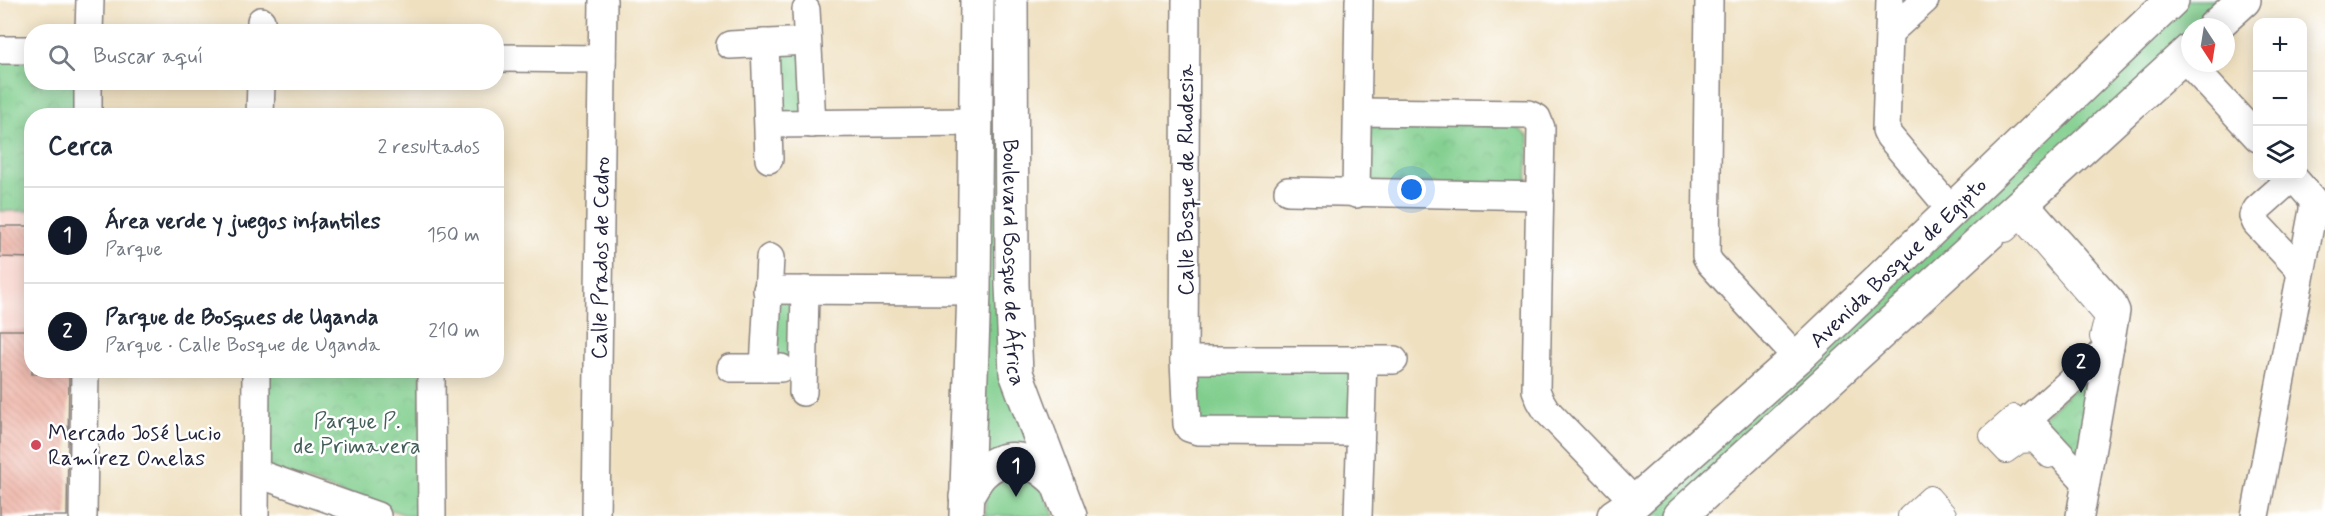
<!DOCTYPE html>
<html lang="es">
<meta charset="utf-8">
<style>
body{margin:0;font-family:Mynerve,sans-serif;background:#f6f6f7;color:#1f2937}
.controls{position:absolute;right:18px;top:18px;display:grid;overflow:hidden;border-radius:12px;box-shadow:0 3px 15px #0003}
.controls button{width:54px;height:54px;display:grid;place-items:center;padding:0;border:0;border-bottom:2px solid #e0e1e3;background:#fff;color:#1f2937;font:30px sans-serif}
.compass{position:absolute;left:2181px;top:18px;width:54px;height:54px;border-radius:50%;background:#fff;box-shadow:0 3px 15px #0003;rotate:168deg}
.you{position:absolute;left:1412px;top:190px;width:21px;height:21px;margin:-15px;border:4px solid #fff;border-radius:50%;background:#1a73e8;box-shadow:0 0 0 9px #1a73e833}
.badge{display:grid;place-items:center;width:39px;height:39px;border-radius:50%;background:#111827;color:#fff;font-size:20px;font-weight:700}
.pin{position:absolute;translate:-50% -50px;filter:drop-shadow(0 2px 3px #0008)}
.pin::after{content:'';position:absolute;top:32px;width:21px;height:18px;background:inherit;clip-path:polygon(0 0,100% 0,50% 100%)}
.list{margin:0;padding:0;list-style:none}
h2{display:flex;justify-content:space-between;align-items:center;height:78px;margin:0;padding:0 24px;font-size:26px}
h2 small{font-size:20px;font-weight:400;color:#747a83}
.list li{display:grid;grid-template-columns:39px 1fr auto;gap:18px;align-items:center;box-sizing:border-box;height:96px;padding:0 24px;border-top:2px solid #e0e1e3}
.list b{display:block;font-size:22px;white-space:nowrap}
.list p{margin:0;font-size:20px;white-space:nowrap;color:#747a83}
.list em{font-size:20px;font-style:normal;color:#747a83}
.icon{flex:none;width:33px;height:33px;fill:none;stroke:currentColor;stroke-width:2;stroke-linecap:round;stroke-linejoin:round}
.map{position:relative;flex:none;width:2325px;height:516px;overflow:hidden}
.search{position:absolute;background:#fff;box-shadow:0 3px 15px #0003;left:24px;top:24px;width:480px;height:66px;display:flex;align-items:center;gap:15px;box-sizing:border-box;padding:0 21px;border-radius:24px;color:#747a83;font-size:22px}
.panel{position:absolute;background:#fff;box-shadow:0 3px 15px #0003;left:24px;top:108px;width:480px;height:270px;border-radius:24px}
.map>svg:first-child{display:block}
.built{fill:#f7d1c8}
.green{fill:#80ce8d;stroke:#517864;stroke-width:1.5}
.park{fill:url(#park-crowns);stroke:#517864;stroke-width:1.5}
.building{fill:url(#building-back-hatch)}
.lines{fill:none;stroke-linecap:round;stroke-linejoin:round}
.pedestrian-casing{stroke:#88817e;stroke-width:22}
.minor-casing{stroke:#88817e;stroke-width:30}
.tertiary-casing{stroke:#88817e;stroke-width:36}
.pedestrian{stroke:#fff;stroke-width:20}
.minor{stroke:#fff;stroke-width:27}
.tertiary{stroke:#fff;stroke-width:33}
.poi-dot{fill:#d1495b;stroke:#fff;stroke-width:2}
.labels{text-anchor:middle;stroke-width:5;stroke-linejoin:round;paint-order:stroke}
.street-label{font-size:22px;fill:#22223b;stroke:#fff}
.park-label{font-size:22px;fill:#435e58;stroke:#fff}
.poi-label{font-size:22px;fill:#22223b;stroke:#fff;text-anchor:start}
</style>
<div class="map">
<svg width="2325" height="516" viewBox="0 0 2325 516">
<defs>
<pattern id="park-crowns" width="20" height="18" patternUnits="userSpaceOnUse" patternTransform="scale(1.5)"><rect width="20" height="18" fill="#80ce8d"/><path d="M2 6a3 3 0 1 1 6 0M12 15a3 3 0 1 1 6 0" fill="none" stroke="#6eb17b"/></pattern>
<pattern id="building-back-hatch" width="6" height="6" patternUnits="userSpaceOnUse" patternTransform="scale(1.5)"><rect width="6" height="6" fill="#ecac9d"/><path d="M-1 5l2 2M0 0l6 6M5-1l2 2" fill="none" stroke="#ca9488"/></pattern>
</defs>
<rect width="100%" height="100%" fill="#fff"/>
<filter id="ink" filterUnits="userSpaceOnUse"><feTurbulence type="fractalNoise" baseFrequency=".0167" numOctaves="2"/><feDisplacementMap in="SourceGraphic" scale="12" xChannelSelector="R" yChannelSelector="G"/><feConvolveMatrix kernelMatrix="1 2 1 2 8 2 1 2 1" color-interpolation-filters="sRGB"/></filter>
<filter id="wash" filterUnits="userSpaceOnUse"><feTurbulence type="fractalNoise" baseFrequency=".008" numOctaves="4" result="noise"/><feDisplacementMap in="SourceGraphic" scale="24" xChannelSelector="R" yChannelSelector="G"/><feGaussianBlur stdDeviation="1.35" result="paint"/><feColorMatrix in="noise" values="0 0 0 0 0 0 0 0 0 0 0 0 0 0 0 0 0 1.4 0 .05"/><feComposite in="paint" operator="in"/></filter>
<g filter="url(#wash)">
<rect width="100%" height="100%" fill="#efe0c0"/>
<path class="built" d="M 0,211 L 31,211 L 32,370 L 73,371 L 73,373 L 0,375 Z"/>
<g class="green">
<path d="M 984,0 L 999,0 L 1036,456 L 977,462 Z"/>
<path d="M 2187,0 L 2231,0 L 2201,27 L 2190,27 L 2190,37 L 1669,516 L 1623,516 Z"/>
<path d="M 801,48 L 806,118 L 776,118 L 774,50 Z"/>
<path d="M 798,297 L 796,365 L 772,364 L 774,298 Z"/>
<path d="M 1341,365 L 1352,378 L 1350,425 L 1195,423 L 1196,368 Z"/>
<path d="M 1013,471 L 1035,477 L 1055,516 L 985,516 L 985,493 Z"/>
</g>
<g class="park">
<path d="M 0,61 L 31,61 L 32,82 L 80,83 L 79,115 L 32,116 L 31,211 L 0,211 Z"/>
<path d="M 1371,121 L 1514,125 L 1529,137 L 1527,186 L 1369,182 Z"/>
<path d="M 2097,367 L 2079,459 L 2040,420 Z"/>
<path d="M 267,371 L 421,371 L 420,516 L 409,516 L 267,467 Z"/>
</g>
<g id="blocks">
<g class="building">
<path d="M 0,226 L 32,226 L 32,258 L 0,257 Z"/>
<path d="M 0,330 L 32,330 L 32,374 L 69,373 L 67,516 L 0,516 Z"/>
</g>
</g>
</g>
<g filter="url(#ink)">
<use href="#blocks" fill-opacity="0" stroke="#88817e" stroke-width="1.5"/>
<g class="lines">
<defs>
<g id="pedestrian">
<path d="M 2006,232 L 2020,219 L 2105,317 L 2100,337"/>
<path d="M 2014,415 L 1990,436 L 2006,453 L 2020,443 L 2034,442 L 2049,458"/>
<path d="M 1908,516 L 1930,496 L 1946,514 L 1944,516"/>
</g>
<g id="minor">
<path d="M 1186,0 L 1184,360 L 1187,424 L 1189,428 L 1198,431 L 1359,432"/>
<path d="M 1709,0 L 1706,256 L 1710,263 L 1797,358"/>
<path d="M 1890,0 L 1886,130 L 1889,136 L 1951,210"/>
<path d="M 806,10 L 812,124"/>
<path d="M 261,21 L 262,32"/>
<path d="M 89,32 L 90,0"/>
<path d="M 1890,32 L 1925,0"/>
<path d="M 765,43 L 769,159"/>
<path d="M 730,45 L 807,41"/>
<path d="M 0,50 L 32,50"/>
<path d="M 2183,57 L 2258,138"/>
<path d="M 496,58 L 602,59"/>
<path d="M 1358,112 L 1528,114 L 1537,118 L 1541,128 L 1536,390 L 1540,400 L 1546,410 L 1635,502"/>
<path d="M 88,116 L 88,82"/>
<path d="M 260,116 L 261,82"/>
<path d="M 769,124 L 977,122"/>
<path d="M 2293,177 L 2257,209 L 2253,216 L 2256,223 L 2301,271"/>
<path d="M 1288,191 L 1540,196"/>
<path d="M 1356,194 L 1359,0"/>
<path d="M 2024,202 L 2112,302 L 2116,311 L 2080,516"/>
<path d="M 767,290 L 974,291"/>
<path d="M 1184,360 L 1394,360"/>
<path d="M 731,368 L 781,368"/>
<path d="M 764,368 L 770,258"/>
<path d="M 431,370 L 432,516"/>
<path d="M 803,392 L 805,290"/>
<path d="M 2028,420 L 2086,482"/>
<path d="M 2006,439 L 2110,346"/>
<path d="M 256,473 L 377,516"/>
<path d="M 83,516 L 85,370"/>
<path d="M 255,516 L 256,370"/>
<path id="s1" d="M 596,516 L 603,0"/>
<path d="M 1358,516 L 1363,360"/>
<path d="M 1922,516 L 1926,512"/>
<path d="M 2255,516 L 2313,210 L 2313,200 L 2292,176"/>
</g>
<g id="tertiary">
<path id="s2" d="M 1011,0 L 1012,285 L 1016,373 L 1070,516"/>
<path d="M 2214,27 L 2244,0"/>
<path d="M 966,497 C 971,489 975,480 982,473 C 1007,449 1035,460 1057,482"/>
<path d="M 966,516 L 974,291 L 977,0"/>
<path id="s3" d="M 1614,516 L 1635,502 L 1797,358 L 2172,0"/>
<path d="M 1680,516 L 2190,50"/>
</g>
</defs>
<use href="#pedestrian" class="pedestrian-casing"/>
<use href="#minor" class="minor-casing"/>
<use href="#tertiary" class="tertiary-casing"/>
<use href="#pedestrian" class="pedestrian"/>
<use href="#minor" class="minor"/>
<use href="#tertiary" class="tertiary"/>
</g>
</g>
<circle class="poi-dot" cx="36" cy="445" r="6"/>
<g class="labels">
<g class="street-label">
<text transform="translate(1185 180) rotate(-90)" y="8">Calle Bosque de Rhodesia</text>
<text dy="8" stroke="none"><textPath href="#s1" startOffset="258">Calle Prados de Cedro</textPath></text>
<text dy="8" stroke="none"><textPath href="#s2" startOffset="262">Boulevard Bosque de África</textPath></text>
<text dy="8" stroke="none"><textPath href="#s3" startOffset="381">Avenida Bosque de Egipto</textPath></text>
</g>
<g class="park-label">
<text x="357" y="428">Parque P.<tspan x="357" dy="25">de Primavera</tspan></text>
</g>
<g class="poi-label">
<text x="48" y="440">Mercado José Lucio<tspan x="48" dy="25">Ramírez Onelas</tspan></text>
</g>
</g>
</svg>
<div class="controls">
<button>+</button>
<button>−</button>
<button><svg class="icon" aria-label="layers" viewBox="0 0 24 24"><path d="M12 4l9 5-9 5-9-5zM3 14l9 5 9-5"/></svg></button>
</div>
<svg class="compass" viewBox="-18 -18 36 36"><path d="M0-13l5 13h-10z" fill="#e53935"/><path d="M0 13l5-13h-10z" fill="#747a83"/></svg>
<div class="you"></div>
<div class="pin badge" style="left:1016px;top:497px">1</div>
<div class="pin badge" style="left:2081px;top:393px">2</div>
<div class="search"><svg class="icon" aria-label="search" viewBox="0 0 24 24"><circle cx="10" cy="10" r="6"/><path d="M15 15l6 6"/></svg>Buscar aquí</div>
<section class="panel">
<h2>Cerca<small>2 resultados</small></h2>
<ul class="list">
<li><span class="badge">1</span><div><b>Área verde y juegos infantiles</b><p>Parque</p></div><em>150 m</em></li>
<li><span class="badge">2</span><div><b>Parque de Bosques de Uganda</b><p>Parque · Calle Bosque de Uganda</p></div><em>210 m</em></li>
</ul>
</section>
</div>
